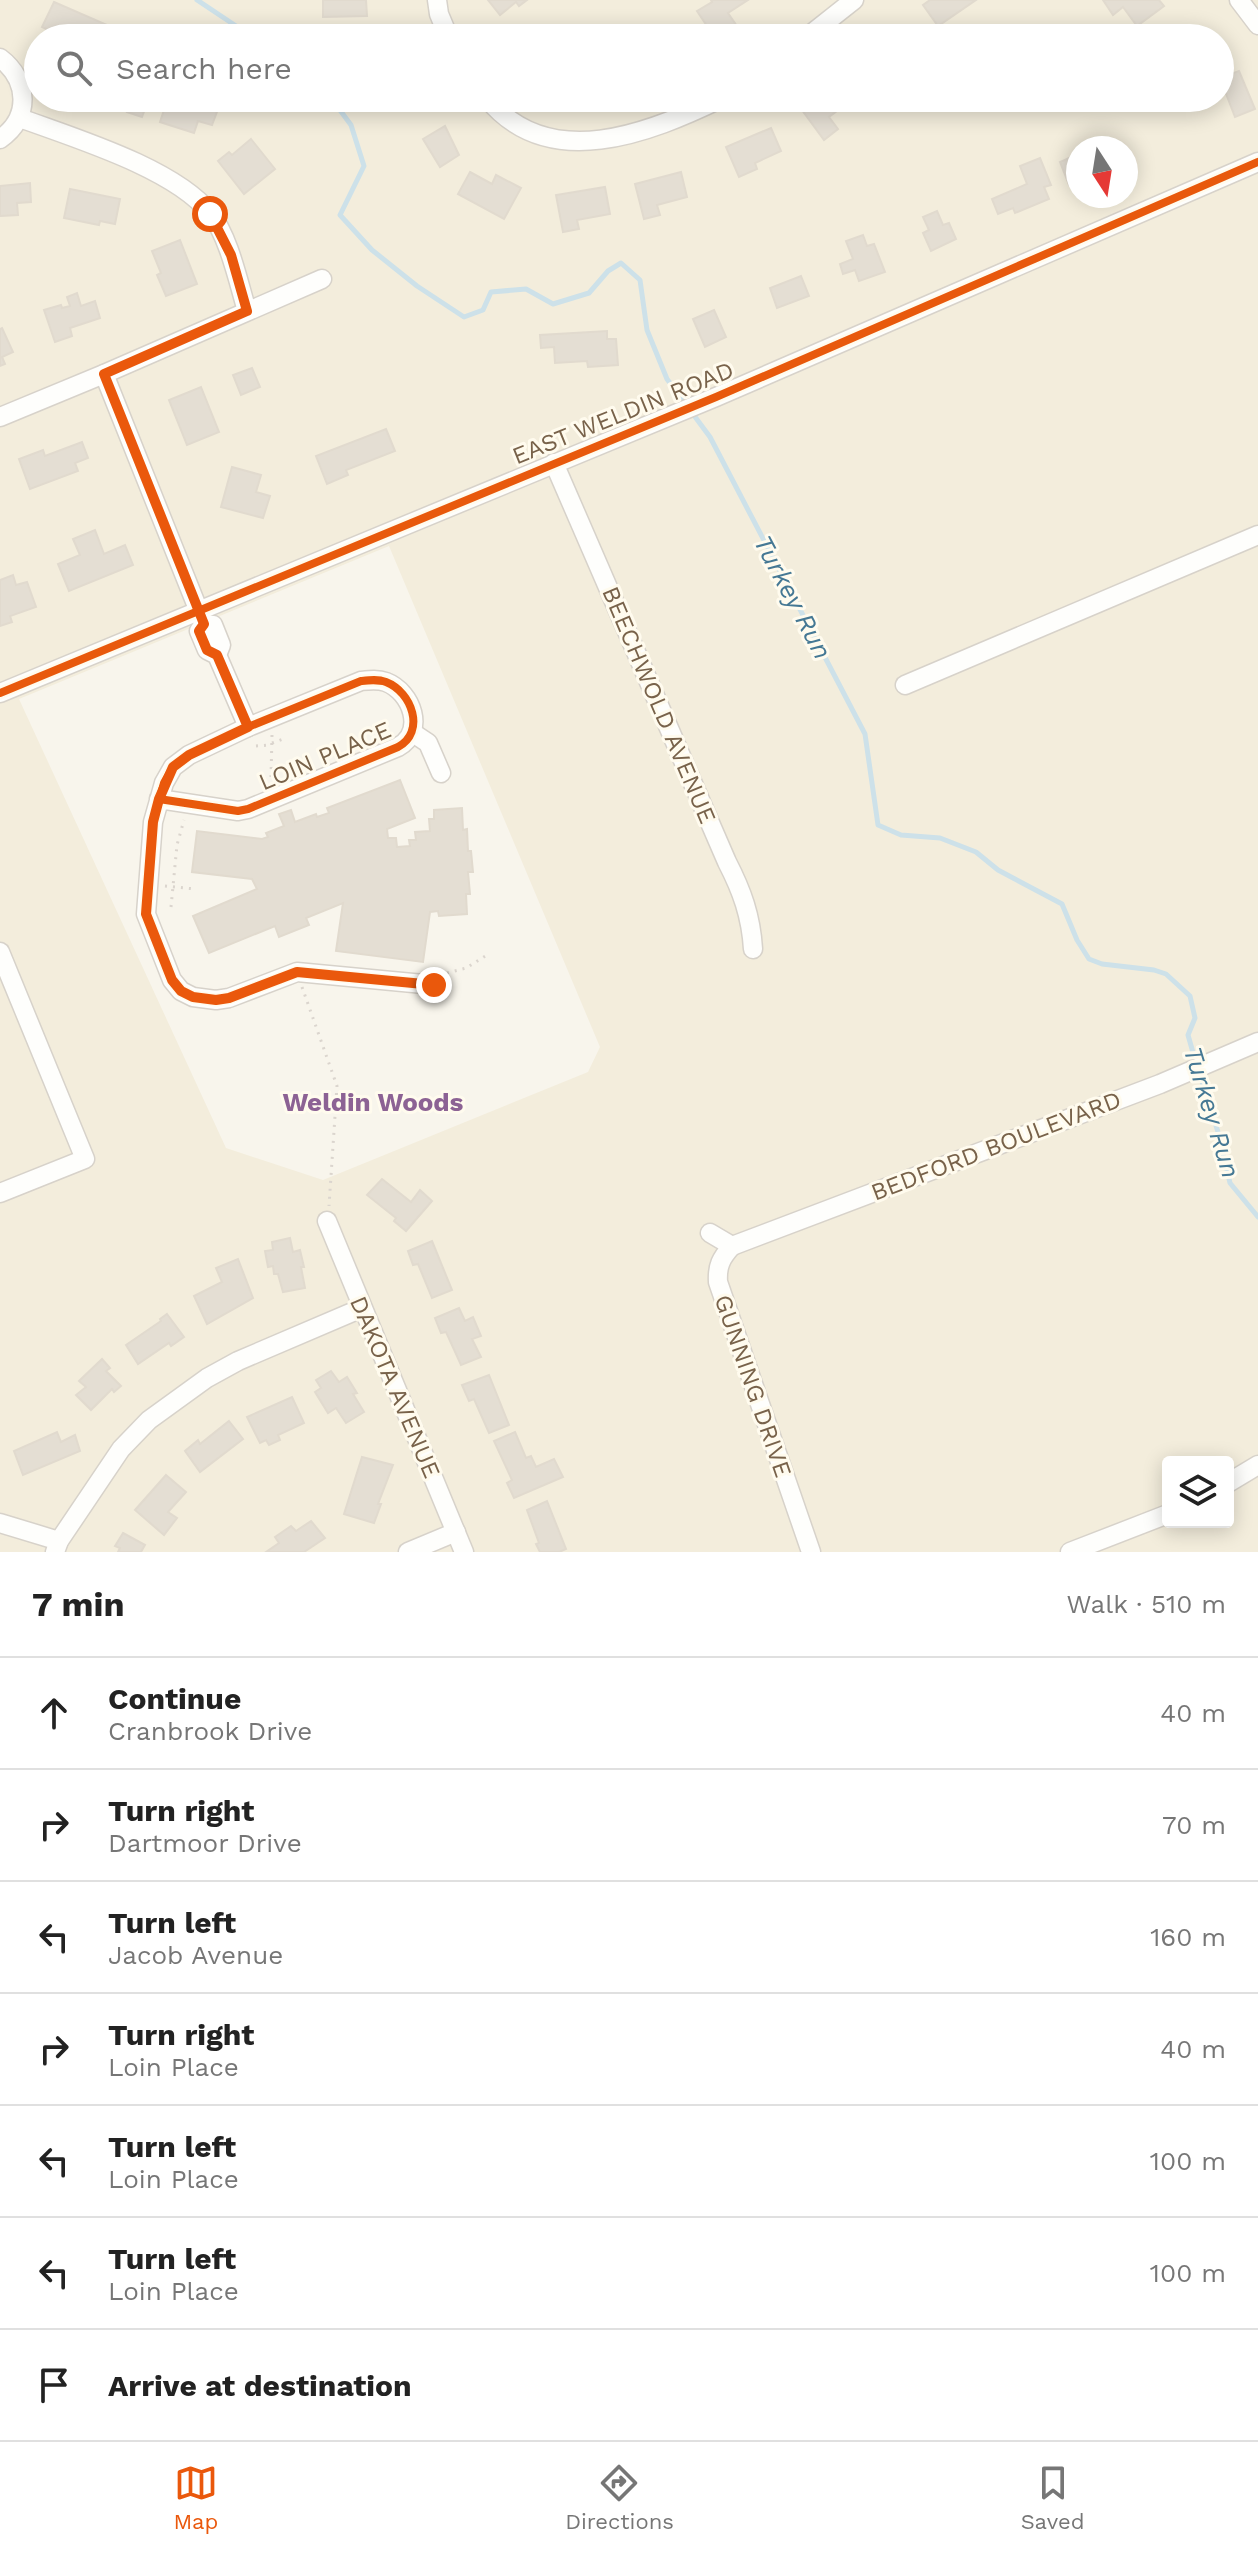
<!DOCTYPE html>
<meta charset="utf-8">
<style>
body{margin:0;font-family:"Work Sans",sans-serif;background:#f6f6f6;color:#222}
.controls{position:absolute;right:24px;bottom:24px;display:grid;overflow:hidden;border-radius:8px;box-shadow:0 4px 20px #0003}
.controls button{width:72px;height:72px;display:grid;place-items:center;padding:0;border:0;border-bottom:2px solid #e0e0e0;background:#fff;color:#222;font:40px sans-serif}
.compass{position:absolute;left:1066px;top:136px;width:72px;height:72px;border-radius:50%;background:#fff;box-shadow:0 4px 20px #0003;rotate:168deg}
.stop{position:absolute;width:24px;height:24px;margin:-18px;border:6px solid #ea580c;border-radius:50%;background:#fff}
.stop.end{background:#ea580c;border-color:#fff;box-shadow:0 2px 8px #0008}
.list{margin:0;padding:0;list-style:none}
h2{display:flex;justify-content:space-between;align-items:center;height:104px;margin:0;padding:0 32px;font-size:34px}
h2 small{font-size:26px;font-weight:400;color:#767676}
.list li{display:grid;grid-template-columns:52px 1fr auto;gap:24px;align-items:center;box-sizing:border-box;height:112px;padding:0 32px;border-top:2px solid #e0e0e0}
.list b{display:block;font-size:30px;white-space:nowrap}
.list p{margin:0;font-size:26px;white-space:nowrap;color:#767676}
.list em{font-size:26px;font-style:normal;color:#767676}
.icon{flex:none;width:44px;height:44px;fill:none;stroke:currentColor;stroke-width:2;stroke-linecap:round;stroke-linejoin:round}
.map{position:relative;flex:none;width:1258px;height:1552px;overflow:hidden}
.search{position:absolute;background:#fff;box-shadow:0 4px 20px #0003;left:24px;right:24px;top:24px;height:88px;display:flex;align-items:center;gap:20px;box-sizing:border-box;padding:0 28px;border-radius:44px;color:#767676;font-size:30px}
.sheet{height:888px;background:#fff}
nav{display:flex;justify-content:space-around;align-items:center;box-sizing:border-box;height:112px;border-top:2px solid #e0e0e0;background:#fff;font-size:22px;color:#767676}
nav a{display:grid;justify-items:center;gap:4px}
nav .on{color:#ea580c}
.map>svg:first-child{display:block}
.residential{fill:#f3eddc;fill-rule:evenodd}
.lines{fill:none;stroke-linecap:round;stroke-linejoin:round}
.stream{stroke:#cde1e9;stroke-width:5}
.building{fill:#e4ded3;stroke:#e1dace;stroke-width:2}
.minor-casing{stroke:#d7d2ca;stroke-width:21}
.path{stroke:#dbd5ce;stroke-width:3;stroke-dasharray:2 6;stroke-linecap:butt}
.minor{stroke:#fefefc;stroke-width:18}
.cycleway-casing{stroke:#fffbee;stroke-width:13}
.cycleway{stroke:#e8590c;stroke-width:8}
.route{stroke:#ea580c;stroke-width:10}
.labels{text-anchor:middle;stroke-width:6;stroke-linejoin:round;paint-order:stroke}
.street-label{font-size:24px;fill:#78624a;stroke:#fffbee}
.water-label{font-size:26px;font-style:italic;fill:#457894;stroke:#fffbee}
.neighbourhood-label{font-size:26px;font-weight:bold;fill:#8c6294;stroke:#fffbee}
</style>
<div class="map">
<svg width="1258" height="1552" viewBox="0 0 1258 1552">
<rect width="100%" height="100%" fill="#f8f5ec"/>
<path class="residential" d="M 0,0 L 1258,0 L 1258,1552 L 0,1552 ZM 38,38 L 1220,38 L 1220,98 L 38,98 ZM 1078,148 L 1126,148 L 1126,196 L 1078,196 ZM 389,546 L 600,1047 L 588,1072 L 323,1180 L 226,1148 L 19,699 ZM 1168,1462 L 1228,1462 L 1228,1522 L 1168,1522 Z"/>
<g class="lines">
<g class="stream">
<path d="M 197,0 L 254,38"/>
<path d="M 331,98 L 351,125 L 364,166 L 340,215 L 372,250 L 417,286 L 464,317 L 483,310 L 491,292 L 526,289 L 553,304 L 589,293 L 608,271 L 621,263 L 640,280 L 647,330 L 667,379 L 710,437 L 865,734 L 878,825 L 901,835 L 940,838 L 976,852 L 998,870 L 1062,904 L 1077,940 L 1089,959 L 1102,964 L 1154,970 L 1166,974 L 1190,996 L 1195,1018 L 1188,1035 L 1196,1063"/>
<path d="M 1199,1072 L 1218,1132 L 1230,1183 L 1258,1217"/>
</g>
</g>
<g class="building">
<path d="M 323,0 L 366,0 L 367,16 L 323,17 Z"/>
<path d="M 488,0 L 527,0 L 519,6 L 516,2 L 500,15 Z"/>
<path d="M 711,0 L 748,0 L 728,13 L 741,32 L 732,38 L 715,38 L 697,11 L 712,2 Z"/>
<path d="M 930,0 L 976,0 L 938,26 L 923,5 Z"/>
<path d="M 1103,0 L 1159,0 L 1164,6 L 1137,26 L 1123,7 L 1113,15 Z"/>
<path d="M 54,2 L 107,25 L 101,38 L 66,38 L 42,27 Z"/>
<path d="M 1239,71 L 1255,109 L 1235,117 L 1220,78 Z"/>
<path d="M 129,98 L 149,98 L 142,117 L 127,112 L 131,99 Z"/>
<path d="M 168,98 L 185,98 L 218,109 L 212,125 L 198,121 L 194,133 L 160,122 Z"/>
<path d="M 810,98 L 853,99 L 829,117 L 838,129 L 824,140 L 799,106 Z"/>
<path d="M 445,126 L 459,155 L 440,167 L 423,139 Z"/>
<path d="M 771,128 L 781,151 L 755,163 L 757,169 L 739,177 L 726,147 Z"/>
<path d="M 251,139 L 275,169 L 244,194 L 218,161 L 229,152 L 232,155 Z"/>
<path d="M 1078,154 L 1078,181 L 1069,185 L 1060,162 Z"/>
<path d="M 1040,158 L 1051,185 L 1044,187 L 1049,199 L 1015,213 L 1013,208 L 998,214 L 992,199 L 1027,184 L 1020,166 Z"/>
<path d="M 470,172 L 492,184 L 496,175 L 521,188 L 504,219 L 458,194 Z"/>
<path d="M 681,172 L 687,197 L 657,205 L 660,215 L 644,219 L 635,184 Z"/>
<path d="M 30,183 L 31,202 L 17,203 L 18,215 L 0,216 L 0,186 Z"/>
<path d="M 605,187 L 610,214 L 577,220 L 579,229 L 563,232 L 556,195 Z"/>
<path d="M 70,189 L 120,199 L 115,224 L 100,221 L 99,225 L 64,218 Z"/>
<path d="M 937,211 L 943,225 L 949,223 L 956,239 L 931,251 L 923,233 L 929,230 L 923,217 Z"/>
<path d="M 863,235 L 867,246 L 874,244 L 885,272 L 859,281 L 855,270 L 843,274 L 840,264 L 853,259 L 846,241 Z"/>
<path d="M 180,240 L 197,284 L 166,296 L 157,275 L 161,273 L 152,251 Z"/>
<path d="M 801,276 L 809,296 L 777,308 L 770,288 Z"/>
<path d="M 77,293 L 81,306 L 95,301 L 100,318 L 70,328 L 72,336 L 55,342 L 44,310 L 61,305 L 62,308 L 70,306 L 67,297 Z"/>
<path d="M 714,310 L 726,337 L 705,347 L 693,319 Z"/>
<path d="M 2,328 L 13,352 L 2,357 L 5,364 L 0,366 L 0,329 Z"/>
<path d="M 607,331 L 607,339 L 616,339 L 618,365 L 588,367 L 587,361 L 555,363 L 554,347 L 541,348 L 540,335 Z"/>
<path d="M 252,368 L 260,387 L 241,395 L 233,375 Z"/>
<path d="M 201,387 L 219,432 L 187,445 L 169,400 Z"/>
<path d="M 386,429 L 395,451 L 346,470 L 348,475 L 327,484 L 316,456 Z"/>
<path d="M 82,442 L 88,458 L 75,463 L 78,471 L 30,489 L 19,459 L 43,450 L 45,456 Z"/>
<path d="M 232,467 L 261,475 L 256,492 L 270,496 L 263,518 L 221,507 Z"/>
<path d="M 95,530 L 104,554 L 125,545 L 133,565 L 69,591 L 58,564 L 80,555 L 73,539 Z"/>
<path d="M 13,575 L 16,585 L 27,582 L 36,607 L 10,616 L 12,622 L 0,626 L 0,580 Z"/>
<path d="M 400,780 L 415,818 L 387,829 L 388,838 L 396,838 L 397,847 L 410,846 L 409,840 L 416,840 L 415,832 L 430,831 L 429,819 L 434,819 L 434,810 L 462,808 L 463,830 L 467,829 L 468,851 L 471,851 L 473,872 L 468,872 L 470,894 L 466,894 L 467,914 L 439,916 L 438,911 L 430,912 L 423,962 L 336,951 L 343,903 L 306,918 L 309,925 L 279,937 L 275,926 L 209,953 L 193,916 L 257,889 L 252,879 L 192,872 L 197,831 L 262,839 L 268,837 L 266,833 L 284,826 L 279,814 L 291,810 L 295,822 L 316,814 L 317,817 L 329,813 L 327,808 Z"/>
<path d="M 382,1179 L 411,1202 L 420,1190 L 432,1201 L 406,1231 L 394,1221 L 396,1218 L 367,1195 Z"/>
<path d="M 290,1238 L 293,1252 L 300,1250 L 304,1267 L 301,1267 L 305,1288 L 283,1292 L 278,1274 L 274,1274 L 273,1266 L 268,1267 L 265,1251 L 273,1250 L 272,1242 Z"/>
<path d="M 432,1241 L 452,1290 L 432,1298 L 418,1264 L 413,1265 L 408,1251 Z"/>
<path d="M 238,1259 L 253,1298 L 207,1324 L 194,1296 L 222,1282 L 216,1268 Z"/>
<path d="M 459,1308 L 465,1321 L 473,1317 L 481,1336 L 472,1339 L 481,1357 L 461,1365 L 446,1332 L 441,1333 L 435,1318 Z"/>
<path d="M 167,1314 L 184,1337 L 171,1346 L 169,1343 L 138,1364 L 126,1345 L 161,1321 L 160,1319 Z"/>
<path d="M 102,1359 L 110,1368 L 106,1371 L 121,1386 L 114,1392 L 112,1389 L 91,1410 L 76,1395 L 86,1387 L 79,1381 Z"/>
<path d="M 331,1371 L 339,1382 L 347,1377 L 357,1393 L 353,1394 L 364,1412 L 346,1423 L 336,1408 L 328,1413 L 315,1392 L 321,1388 L 316,1380 Z"/>
<path d="M 489,1375 L 509,1425 L 489,1433 L 474,1399 L 469,1401 L 462,1385 Z"/>
<path d="M 292,1397 L 304,1423 L 278,1435 L 280,1440 L 269,1445 L 266,1440 L 260,1443 L 247,1417 Z"/>
<path d="M 229,1421 L 243,1439 L 200,1472 L 185,1451 L 198,1440 L 200,1444 Z"/>
<path d="M 57,1432 L 61,1442 L 75,1435 L 80,1451 L 23,1475 L 14,1451 Z"/>
<path d="M 515,1432 L 526,1458 L 531,1456 L 536,1467 L 554,1459 L 563,1477 L 514,1498 L 507,1483 L 512,1480 L 494,1441 Z"/>
<path d="M 362,1457 L 393,1465 L 378,1504 L 381,1504 L 374,1523 L 344,1514 Z"/>
<path d="M 166,1475 L 186,1492 L 168,1512 L 177,1518 L 164,1535 L 135,1510 Z"/>
<path d="M 547,1501 L 566,1549 L 559,1552 L 540,1552 L 536,1544 L 539,1543 L 527,1510 Z"/>
<path d="M 311,1521 L 325,1538 L 304,1552 L 266,1552 L 279,1543 L 275,1537 L 291,1526 L 296,1531 Z"/>
<path d="M 123,1533 L 145,1545 L 141,1552 L 118,1552 L 120,1548 L 115,1546 Z"/>
</g>
<g class="lines">
<defs>
<g id="minor">
<path d="M 437,0 L 439,14 L 449,38"/>
<path d="M 1239,0 L 1258,25"/>
<path d="M 806,38 L 854,0"/>
<path d="M 0,58 C 29,80 31,118 0,139"/>
<path d="M 487,98 C 548,174 650,133 722,98"/>
<path d="M 20,118 C 74,138 174,168 210,213 C 229,237 238,281 247,311"/>
<path d="M 104,374 L 204,624 L 199,631 L 207,650 L 217,655 L 248,727"/>
<path d="M 0,417 L 104,374 L 322,279"/>
<path d="M 554,463 L 727,862 C 742,891 751,916 753,949"/>
<path d="M 204,624 L 213,625 L 221,645 L 217,655"/>
<path d="M 905,685 L 1258,535"/>
<path d="M 0,693 L 716,397 L 1258,162"/>
<path d="M 413,733 L 428,743 L 441,773"/>
<path d="M 159,799 L 238,811 L 248,809 L 398,747 C 426,732 412,692 386,682 C 378,679 370,680 361,681 L 248,727 L 189,755 L 173,767 L 164,783 L 153,822 L 146,914 L 172,980 L 181,991 L 193,997 L 216,1000 L 229,998 L 297,972 L 434,985"/>
<path d="M 0,952 L 85,1159 L 0,1193"/>
<path d="M 327,1221 L 464,1552"/>
<path d="M 710,1233 L 732,1246 C 721,1258 717,1266 718,1282 L 811,1552"/>
<path d="M 732,1246 L 1160,1084 L 1258,1042"/>
<path d="M 1228,1483 L 1258,1465"/>
<path d="M 0,1523 L 59,1541"/>
<path d="M 55,1552 L 59,1541 L 121,1449 L 149,1420 L 207,1378 L 238,1361 L 362,1308"/>
<path d="M 408,1552 L 456,1532"/>
<path d="M 1070,1552 L 1168,1514"/>
</g>
</defs>
<use href="#minor" class="minor-casing"/>
<g class="path">
<path d="M 272,743 L 286,738"/>
<path d="M 256,746 L 271,745"/>
<path d="M 271,777 L 272,735"/>
<path d="M 165,886 L 195,889"/>
<path d="M 171,907 L 177,845 L 184,820"/>
<path d="M 447,973 L 466,968 L 487,955"/>
<path d="M 302,987 L 337,1086 L 329,1206"/>
</g>
<use href="#minor" class="minor"/>
<defs>
<g id="cycleway">
<path d="M 0,693 L 716,397 L 1258,162"/>
<path d="M 159,799 L 238,811 L 248,809 L 398,747 C 426,732 412,692 386,682 C 378,679 370,680 361,681 L 248,727 L 189,755 L 173,767 L 164,783 L 153,822 L 146,914 L 172,980 L 181,991 L 193,997 L 216,1000 L 229,998 L 297,972 L 434,985"/>
</g>
</defs>
<use href="#cycleway" class="cycleway-casing"/>
<use href="#cycleway" class="cycleway"/>
</g>
<g class="lines">
<path class="route" d="M 210,214 L 231,255 L 247,311 L 104,374 L 204,624 L 199,631 L 207,650 L 217,655 L 248,727 L 189,755 L 173,767 L 159,799 L 153,822 L 146,914 L 172,980 L 181,991 L 193,997 L 216,1000 L 229,998 L 297,972 L 434,985"/>
</g>
<g class="labels">
<g class="street-label">
<text transform="translate(623 413) rotate(-22)" y="8">EAST WELDIN ROAD</text>
<text transform="translate(659 705) rotate(67)" y="8">BEECHWOLD AVENUE</text>
<text transform="translate(325 756) rotate(-23)" y="8">LOIN PLACE</text>
<text transform="translate(996 1146) rotate(-21)" y="8">BEDFORD BOULEVARD</text>
<text transform="translate(753 1386) rotate(71)" y="8">GUNNING DRIVE</text>
<text transform="translate(395 1387) rotate(67)" y="8">DAKOTA AVENUE</text>
</g>
<g class="water-label">
<text transform="translate(793 597) rotate(62)" y="9">Turkey Run</text>
<text transform="translate(1212 1112) rotate(73)" y="9">Turkey Run</text>
</g>
<g class="neighbourhood-label">
<text x="373" y="1111">Weldin Woods</text>
</g>
</g>
</svg>
<div class="controls">
<button><svg class="icon" aria-label="layers" viewBox="0 0 24 24"><path d="M12 4l9 5-9 5-9-5zM3 14l9 5 9-5"/></svg></button>
</div>
<svg class="compass" viewBox="-18 -18 36 36"><path d="M0-13l5 13h-10z" fill="#e53935"/><path d="M0 13l5-13h-10z" fill="#767676"/></svg>
<div class="stop" style="left:210px;top:214px"></div>
<div class="stop end" style="left:434px;top:985px"></div>
<div class="search"><svg class="icon" aria-label="search" viewBox="0 0 24 24"><circle cx="10" cy="10" r="6"/><path d="M15 15l6 6"/></svg>Search here</div>
</div>
<section class="sheet">
<h2>7 min<small>Walk · 510 m</small></h2>
<ul class="list">
<li><svg class="icon" aria-label="ahead" viewBox="0 0 24 24"><path d="M12 20V5M6 11l6-6 6 6"/></svg><div><b>Continue</b><p>Cranbrook Drive</p></div><em>40 m</em></li>
<li><svg class="icon" aria-label="right" viewBox="0 0 24 24"><path d="M7 20v-9h11M14 6l5 5-5 5"/></svg><div><b>Turn right</b><p>Dartmoor Drive</p></div><em>70 m</em></li>
<li><svg class="icon" aria-label="left" viewBox="0 0 24 24"><path d="M17 20v-9H6M10 6l-5 5 5 5"/></svg><div><b>Turn left</b><p>Jacob Avenue</p></div><em>160 m</em></li>
<li><svg class="icon" aria-label="right" viewBox="0 0 24 24"><path d="M7 20v-9h11M14 6l5 5-5 5"/></svg><div><b>Turn right</b><p>Loin Place</p></div><em>40 m</em></li>
<li><svg class="icon" aria-label="left" viewBox="0 0 24 24"><path d="M17 20v-9H6M10 6l-5 5 5 5"/></svg><div><b>Turn left</b><p>Loin Place</p></div><em>100 m</em></li>
<li><svg class="icon" aria-label="left" viewBox="0 0 24 24"><path d="M17 20v-9H6M10 6l-5 5 5 5"/></svg><div><b>Turn left</b><p>Loin Place</p></div><em>100 m</em></li>
<li><svg class="icon" aria-label="arrive" viewBox="0 0 24 24"><path d="M6 21V4h12l-3 4 3 4H6"/></svg><div><b>Arrive at destination</b></div></li>
</ul>
</section>
<nav>
<a class="on"><svg class="icon" aria-label="map" viewBox="0 0 24 24"><path d="M3 6l6-2 6 2 6-2v14l-6 2-6-2-6 2zM9 4v14M15 6v14"/></svg>Map</a>
<a><svg class="icon" aria-label="directions" viewBox="0 0 24 24"><path d="M12 3l9 9-9 9-9-9zM9 14v-3h6M13 9l2 2-2 2"/></svg>Directions</a>
<a><svg class="icon" aria-label="saved" viewBox="0 0 24 24"><path d="M7 4h10v16l-5-4-5 4z"/></svg>Saved</a>
</nav>
